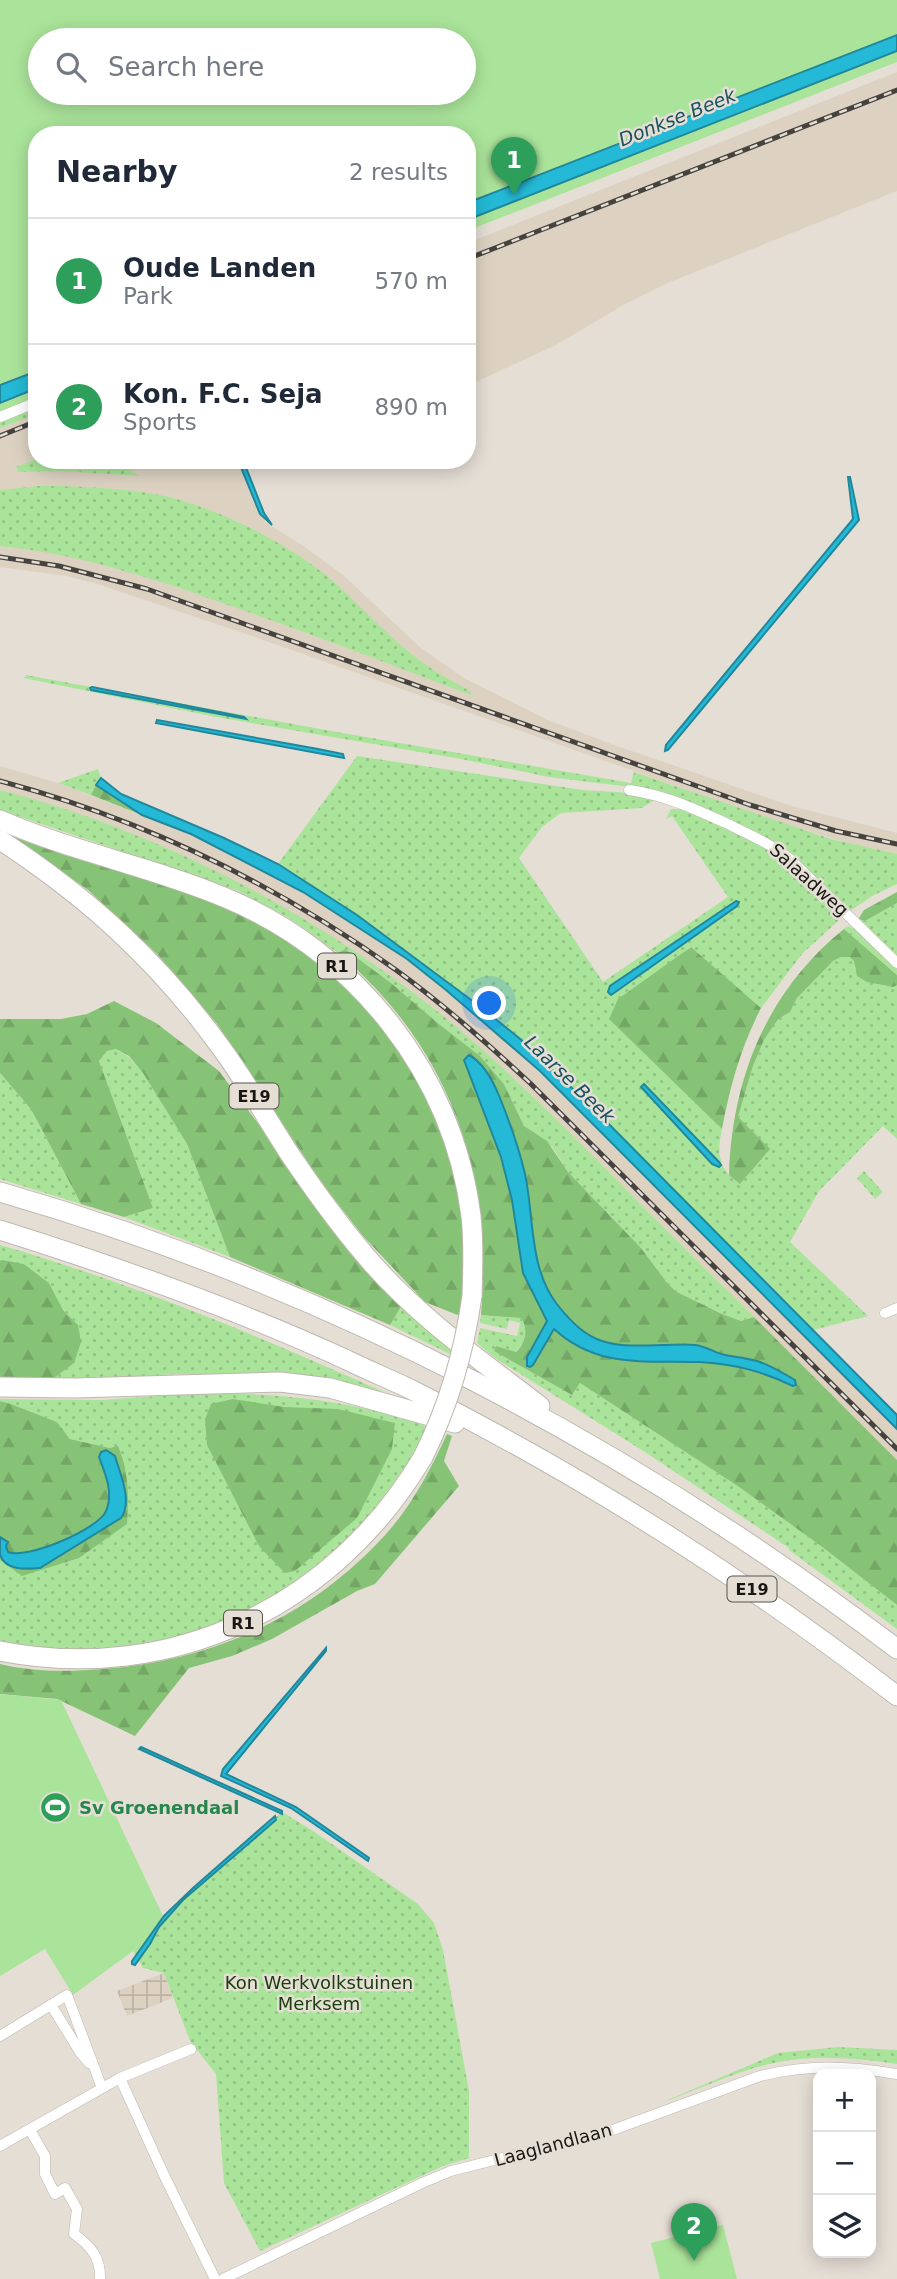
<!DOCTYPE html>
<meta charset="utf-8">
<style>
body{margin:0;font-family:"DejaVu Sans",sans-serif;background:#f2f2f3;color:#1f2937}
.controls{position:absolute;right:21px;bottom:21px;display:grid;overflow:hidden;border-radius:14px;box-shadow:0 4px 18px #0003}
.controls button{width:63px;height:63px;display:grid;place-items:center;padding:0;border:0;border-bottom:2px solid #e0e1e3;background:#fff;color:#1f2937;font:35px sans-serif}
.you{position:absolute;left:490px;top:1004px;width:24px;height:24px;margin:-18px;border:5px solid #fff;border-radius:50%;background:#1a73e8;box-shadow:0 0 0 10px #1a73e833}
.badge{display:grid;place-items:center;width:46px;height:46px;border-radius:50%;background:#ea580c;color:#fff;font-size:23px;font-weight:700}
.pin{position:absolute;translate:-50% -58px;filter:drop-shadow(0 2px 4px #0008)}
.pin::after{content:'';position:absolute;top:37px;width:24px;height:21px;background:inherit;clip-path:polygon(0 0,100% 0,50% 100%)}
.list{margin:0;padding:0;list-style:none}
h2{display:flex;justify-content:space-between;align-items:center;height:91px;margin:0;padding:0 28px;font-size:30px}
h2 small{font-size:23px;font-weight:400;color:#747a83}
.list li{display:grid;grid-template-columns:46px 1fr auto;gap:21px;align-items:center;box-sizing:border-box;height:126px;padding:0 28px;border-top:2px solid #e0e1e3}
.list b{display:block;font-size:26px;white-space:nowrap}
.list p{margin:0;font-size:23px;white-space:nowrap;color:#747a83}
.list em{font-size:23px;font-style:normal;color:#747a83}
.icon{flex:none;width:38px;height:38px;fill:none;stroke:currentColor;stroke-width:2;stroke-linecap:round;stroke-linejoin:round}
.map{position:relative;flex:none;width:897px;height:2279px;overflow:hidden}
.search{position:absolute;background:#fff;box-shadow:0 4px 18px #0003;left:28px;top:28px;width:448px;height:77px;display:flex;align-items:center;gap:18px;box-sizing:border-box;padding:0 24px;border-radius:38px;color:#747a83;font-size:26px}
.panel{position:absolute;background:#fff;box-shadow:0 4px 18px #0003;left:28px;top:126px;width:448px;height:343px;border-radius:28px}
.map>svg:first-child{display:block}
.industrial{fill:url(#industrial-grid)}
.built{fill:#ddd2c2}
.grass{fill:url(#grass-dots)}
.forest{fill:url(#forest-firs)}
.park{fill:#aae49a;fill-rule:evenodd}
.water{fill:#24b9d6;stroke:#21889c;stroke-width:2}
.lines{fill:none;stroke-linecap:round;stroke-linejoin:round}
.minor-casing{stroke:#beb8ae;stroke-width:11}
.motorway-casing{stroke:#beb8ae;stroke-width:21}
.minor{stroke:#fff;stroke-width:10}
.motorway{stroke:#fff;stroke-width:19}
.rail-casing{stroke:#46433f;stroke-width:5}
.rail{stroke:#e5ded5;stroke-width:2.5;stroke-dasharray:8;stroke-linecap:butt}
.motorway-bridge-casing{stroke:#beb8ae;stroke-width:21;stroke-linecap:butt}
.motorway-bridge{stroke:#fff;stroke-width:19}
.labels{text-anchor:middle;stroke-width:5;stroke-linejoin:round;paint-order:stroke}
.shield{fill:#e5ded5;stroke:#56534e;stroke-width:2}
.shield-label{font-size:16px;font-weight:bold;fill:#191714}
.street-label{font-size:18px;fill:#191714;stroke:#e5ded5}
.leisure-label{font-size:18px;font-weight:bold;fill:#27864d;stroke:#e5ded5;text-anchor:start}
.park-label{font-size:18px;fill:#19400c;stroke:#e5ded5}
.water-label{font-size:19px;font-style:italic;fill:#19525e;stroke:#e5ded5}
</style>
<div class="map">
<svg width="897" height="2279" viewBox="0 0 897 2279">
<defs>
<pattern id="industrial-grid" width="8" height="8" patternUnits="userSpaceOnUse" patternTransform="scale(1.75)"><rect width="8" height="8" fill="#ddd2c2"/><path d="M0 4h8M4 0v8" fill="none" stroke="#bdb4a6"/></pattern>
<pattern id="grass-dots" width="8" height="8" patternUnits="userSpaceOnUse" patternTransform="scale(1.75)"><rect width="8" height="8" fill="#aae49a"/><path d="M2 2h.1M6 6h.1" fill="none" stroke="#92c384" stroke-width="1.8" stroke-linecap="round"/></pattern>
<pattern id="forest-firs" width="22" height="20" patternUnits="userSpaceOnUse" patternTransform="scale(1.75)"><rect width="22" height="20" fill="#87c377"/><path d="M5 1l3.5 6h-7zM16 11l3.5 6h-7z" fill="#74a766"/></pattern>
</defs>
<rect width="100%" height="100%" fill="#e5ded5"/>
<path class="industrial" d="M 164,1973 L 173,1998 L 127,2016 L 117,1991 Z"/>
<g class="built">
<path d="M 897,72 L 897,191 L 670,282 L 625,304 L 556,345 L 467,386 L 467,243 Z"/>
<path d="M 37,414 L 37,460 L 263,460 L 244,468 L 265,522 L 302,545 L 342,574 L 421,648 L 464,678 L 548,720 L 614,745 L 792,806 L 897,833 L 897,854 L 864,848 L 778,822 L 246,634 L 94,583 L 66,576 L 0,567 L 0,428 Z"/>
<path d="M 0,766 L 58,783 L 191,834 L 303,892 L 407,959 L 495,1031 L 540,1071 L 897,1429 L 897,1460 L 524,1088 L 433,1008 L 343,945 L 239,884 L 127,832 L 69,811 L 0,790 Z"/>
</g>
<g class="grass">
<path d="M 37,407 L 37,414 L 0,428 L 0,421 Z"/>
<path d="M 37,459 L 69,460 L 71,468 C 100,461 114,457 139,476 L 61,471 L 18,472 L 16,467 Z"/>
<path d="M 39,486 C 81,486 136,488 177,499 C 230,515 283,541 327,576 C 357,601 382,631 413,655 C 431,670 451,680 471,692 L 471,695 C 391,665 312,634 231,606 C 155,579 81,554 0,546 L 0,490 Z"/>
<path d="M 26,675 L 331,731 L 631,783 L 634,772 L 831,839 L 897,854 L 897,884 L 872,896 L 850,911 L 789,853 L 777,844 L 678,797 L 655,790 L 549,777 L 461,759 L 216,717 L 24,678 Z"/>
<path d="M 357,756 L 583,790 L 631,793 L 654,800 L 642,808 L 561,813 L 542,827 L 519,858 L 603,982 L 728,897 L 672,816 L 666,819 L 671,809 L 687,809 L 778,853 L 840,912 L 838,921 L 802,954 L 761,1008 L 690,947 L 610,1018 L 722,1129 C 718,1147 717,1160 729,1175 L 738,1117 L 753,1066 L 764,1040 L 778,1019 L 790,1012 L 797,998 L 822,971 L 833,961 L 841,957 L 850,957 L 855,961 L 855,969 C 868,977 881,990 897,985 L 897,1139 L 883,1126 L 819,1191 L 790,1242 L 868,1316 L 813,1330 L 589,1104 L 519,1038 L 357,915 L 278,864 Z"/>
<path d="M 98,769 L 101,778 L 91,795 L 58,783 Z"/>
<path d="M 0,790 C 156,830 306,909 433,1008 C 490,1053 542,1105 593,1156 C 646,1210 700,1264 754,1317 L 741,1321 L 720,1313 L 677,1292 L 668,1284 L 641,1248 L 568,1172 L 553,1148 L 524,1126 L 504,1084 L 480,1056 L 439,1024 L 391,983 L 345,949 L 338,953 L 289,918 L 236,890 L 0,810 Z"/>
<path d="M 897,903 L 897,957 L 861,920 L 865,921 Z"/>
<path d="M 848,926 L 855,929 L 897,969 L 897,975 L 844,929 Z"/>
<path d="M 116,1049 L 129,1057 L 143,1073 L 187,1144 L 230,1257 L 124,1217 L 153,1208 L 99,1061 L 107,1051 Z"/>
<path d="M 0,1073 L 31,1109 L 81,1204 L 0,1179 Z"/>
<path d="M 864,1171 L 883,1192 L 875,1199 L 857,1178 Z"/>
<path d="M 0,1245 C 132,1283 259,1336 384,1392 C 319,1379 252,1373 185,1374 C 140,1375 95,1380 50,1381 L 78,1325 L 63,1310 L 49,1283 L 24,1264 L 0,1261 Z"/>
<path d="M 402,1305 L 454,1349 L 452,1355 L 390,1325 Z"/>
<path d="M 481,1315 L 521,1318 C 529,1329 525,1344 515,1352 L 496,1346 L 494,1351 L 572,1395 L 580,1383 L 739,1487 L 821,1546 L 897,1605 L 897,1629 L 789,1550 L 789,1548 L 645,1452 L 495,1358 L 477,1343 L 480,1328 L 517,1336 L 520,1323 L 509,1320 L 507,1329 L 480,1323 Z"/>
<path d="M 200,1393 C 284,1394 349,1399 428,1427 L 413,1455 L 358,1534 L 282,1595 L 254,1609 L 172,1643 L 70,1653 L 0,1644 L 0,1560 L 22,1575 L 110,1448 L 70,1439 L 57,1422 L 11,1404 L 0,1401 L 0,1399 L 101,1400 Z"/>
<path d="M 282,1812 L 313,1831 L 418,1904 L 434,1923 L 443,1950 L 469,2091 L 469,2158 L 443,2166 L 260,2251 L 224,2183 L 216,2074 L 190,2041 L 164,1973 L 143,1968 L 133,1951 L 163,1916 Z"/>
<path d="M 838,2047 L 897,2050 L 897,2064 C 856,2058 815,2054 774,2063 C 738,2070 698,2090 663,2102 L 778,2053 Z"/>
</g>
<g class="forest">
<path d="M 96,785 L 142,815 L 91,795 Z"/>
<path d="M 9,834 L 198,896 L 260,923 L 334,974 L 392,1038 L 428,1100 L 450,1156 L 464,1225 L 465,1294 L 462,1294 L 460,1316 L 425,1302 L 363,1236 L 321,1182 L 217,1024 L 157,954 L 88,890 Z"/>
<path d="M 897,892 L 897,903 L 865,921 L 861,920 L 859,918 L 864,910 Z"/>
<path d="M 844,929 L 897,975 L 897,985 L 893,987 L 867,982 L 857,976 L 854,961 L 850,957 L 841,957 L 833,961 L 797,998 L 790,1012 L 778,1019 L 764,1040 L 753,1066 L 738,1117 L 770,1149 L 740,1184 L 729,1175 C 732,1078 767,991 844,929 Z"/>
<path d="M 691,947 L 761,1008 C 741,1047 730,1086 722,1129 L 609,1019 L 618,999 Z"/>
<path d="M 345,949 L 391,983 L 439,1024 L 480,1056 L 504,1084 L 524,1126 L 547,1141 L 568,1172 L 641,1248 L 668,1284 L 677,1292 L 720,1313 L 741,1321 L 754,1317 L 897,1460 L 897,1605 L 821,1546 L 739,1487 L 580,1383 L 572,1395 L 494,1351 L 496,1346 L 516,1352 C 525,1344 529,1329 521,1318 L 481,1315 C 493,1172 449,1046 338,953 Z"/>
<path d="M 114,1001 L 156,1023 L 219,1071 L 283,1157 L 402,1305 L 390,1325 L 230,1257 L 187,1144 L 143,1073 L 129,1056 L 116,1049 L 107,1051 L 99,1061 L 153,1208 L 124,1217 L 81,1204 L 31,1109 L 0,1073 L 0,1019 L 61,1019 L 87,1014 Z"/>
<path d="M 2,1260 L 24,1264 L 49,1283 L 63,1310 L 78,1325 L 81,1342 L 74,1363 L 50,1381 L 0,1378 L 0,1261 Z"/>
<path d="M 233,1399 L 284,1407 L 338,1409 L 395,1423 L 392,1449 L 357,1518 L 295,1571 L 285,1573 L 259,1546 L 207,1445 L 205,1419 L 211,1404 Z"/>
<path d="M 0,1401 L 11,1404 L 57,1422 L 70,1439 L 110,1448 L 118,1446 C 129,1472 129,1497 127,1524 L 79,1558 L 22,1576 L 0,1560 Z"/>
<path d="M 447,1434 L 452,1436 L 444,1461 L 459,1486 L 375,1584 L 357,1591 L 272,1639 L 232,1656 L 189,1668 L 135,1736 L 57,1699 L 0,1694 L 0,1664 C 33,1672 68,1672 101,1669 C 211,1662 312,1616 386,1534 C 412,1505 431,1469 447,1434 Z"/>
</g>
<g class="park">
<path d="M 0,0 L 897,0 L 897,62 L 467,231 L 467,135 L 37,135 L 37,397 L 0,414 ZM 40,40 L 464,40 L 464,93 L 40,93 Z"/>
<path d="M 0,1694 L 61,1700 L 163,1916 L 133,1951 L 73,1995 L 45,1949 L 0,1976 Z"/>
<path d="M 723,2225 L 737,2279 L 660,2279 L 651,2243 Z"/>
</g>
<g class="water">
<path d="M 897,35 L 897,51 L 467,220 L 467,203 Z"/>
<path d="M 37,371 L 37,388 L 0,403 L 0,385 Z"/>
<path d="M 238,460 L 243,460 L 264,513 L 272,525 L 260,514 Z"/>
<path d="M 848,477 L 850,477 L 859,520 L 668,750 L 665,751 L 666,745 L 853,519 Z"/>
<path d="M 92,687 L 244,717 L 246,719 L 91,690 L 90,688 Z"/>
<path d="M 157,720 L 318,749 L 343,754 L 344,758 L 156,723 Z"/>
<path d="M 101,778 L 121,794 L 224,838 L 278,864 L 357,915 L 482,1008 L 519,1038 L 589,1104 L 897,1415 L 897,1429 L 540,1071 L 446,990 L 407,959 L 303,892 L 191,834 L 142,815 L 96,785 Z"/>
<path d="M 736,901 L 739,902 L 737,906 L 614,993 L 611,995 L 608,992 L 610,986 Z"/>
<path d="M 469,1055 C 484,1063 494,1083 500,1098 C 510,1123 519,1148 525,1174 C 534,1215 529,1267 556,1303 C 590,1347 611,1347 663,1345 C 673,1345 685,1344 695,1345 C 706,1346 715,1353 725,1355 C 736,1357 746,1358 757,1361 C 770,1365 783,1373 795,1380 L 796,1385 L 793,1386 C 762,1371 734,1364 699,1362 C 644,1360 598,1369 554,1329 L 533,1365 L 530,1367 L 527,1366 L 527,1357 L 547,1321 L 523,1273 L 512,1200 L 501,1157 L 464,1060 Z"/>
<path d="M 644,1084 L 719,1162 L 721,1165 L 719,1167 L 712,1164 L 641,1087 Z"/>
<path d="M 106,1450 L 115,1456 C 120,1474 133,1501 121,1518 L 40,1568 C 27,1569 4,1571 0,1554 C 0,1549 0,1542 0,1537 L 8,1542 L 6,1546 L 8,1552 C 26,1560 99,1529 106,1511 C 114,1493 105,1473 99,1457 L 101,1452 Z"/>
<path d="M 326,1648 L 326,1651 L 226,1774 L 296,1807 L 369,1858 L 368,1861 L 291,1808 L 221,1776 L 223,1769 Z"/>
<path d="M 141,1747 L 282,1811 L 282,1814 L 139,1749 Z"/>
<path d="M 275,1816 L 276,1820 L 183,1900 L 159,1927 L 150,1944 L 135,1965 L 132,1964 L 132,1961 L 164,1916 L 193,1888 Z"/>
</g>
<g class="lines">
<defs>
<g id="minor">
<path d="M 0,417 L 37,402"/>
<path d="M 629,790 C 665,795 695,809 728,824 C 750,835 771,844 790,859 L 897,963"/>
<path d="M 885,1313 L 897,1308"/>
<path d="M 51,2005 L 80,2052 L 89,2063"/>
<path d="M 0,2036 L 67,1995 L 102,2088"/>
<path d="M 120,2078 L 164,2175 L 215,2279"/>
<path d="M 30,2130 L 45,2156 L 45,2174 L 55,2194 L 65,2188 L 77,2209 L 74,2234 C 91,2246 101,2258 100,2279"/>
<path d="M 0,2146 L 120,2078 L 191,2049"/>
<path d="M 223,2279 L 422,2183 L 451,2171 L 610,2131 L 760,2076 C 810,2064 847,2066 897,2074"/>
</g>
<g id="motorway">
<path d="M 0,820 C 73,852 153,867 226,898 C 357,953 453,1074 471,1216 C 474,1242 473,1269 472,1296"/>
<path d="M 0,840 C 89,898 160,963 222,1049 C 247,1083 268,1121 291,1156 C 314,1190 338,1223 364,1254 C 414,1314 479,1359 540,1406"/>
<path d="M 0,1192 C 324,1285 629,1445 897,1649"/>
<path d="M 0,1230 C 118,1267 234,1308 347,1360 C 369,1371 392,1380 414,1391 C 585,1477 745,1579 897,1696"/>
<path d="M 0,1387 L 75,1388 L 280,1382 L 330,1388 L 455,1423"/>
<path d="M 0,1651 C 172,1685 335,1606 423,1457"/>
</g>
</defs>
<use href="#minor" class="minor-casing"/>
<use href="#motorway" class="motorway-casing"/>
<use href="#minor" class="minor"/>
<use href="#motorway" class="motorway"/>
<defs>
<g id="rail">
<path d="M 467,259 L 897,90"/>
<path d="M 0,436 L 37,421"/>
<path d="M 0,557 L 59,566 L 147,589 L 750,805 L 836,831 L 897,844"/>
<path d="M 0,781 C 142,819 276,884 396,970 C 443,1004 487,1043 530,1083 L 897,1449"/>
</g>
</defs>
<use href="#rail" class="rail-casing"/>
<use href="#rail" class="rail"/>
<defs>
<path id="motorway-bridge" d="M 423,1457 C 449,1405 464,1353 472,1296"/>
</defs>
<use href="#motorway-bridge" class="motorway-bridge-casing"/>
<use href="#motorway-bridge" class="motorway-bridge"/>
</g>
<defs>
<symbol id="stadium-disc" viewBox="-11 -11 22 22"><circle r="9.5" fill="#2e9e5b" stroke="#e5ded5"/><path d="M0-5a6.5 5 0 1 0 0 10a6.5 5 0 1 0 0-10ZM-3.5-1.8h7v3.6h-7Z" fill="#fff"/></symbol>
</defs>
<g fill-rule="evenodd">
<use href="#stadium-disc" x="38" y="1790" width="35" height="35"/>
</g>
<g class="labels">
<g class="shield">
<rect x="318" y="953.5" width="38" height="25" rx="5"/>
<rect x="229.5" y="1083.5" width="49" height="25" rx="5"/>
<rect x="727.5" y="1576.5" width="49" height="25" rx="5"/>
<rect x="224" y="1610.5" width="38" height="25" rx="5"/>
</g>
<g class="shield-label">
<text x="337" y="972">R1</text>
<text x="254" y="1102">E19</text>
<text x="752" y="1595">E19</text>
<text x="243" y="1629">R1</text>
</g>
<g class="street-label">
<text transform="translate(809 880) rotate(42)" y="6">Salaadweg</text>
<text transform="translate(553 2145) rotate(-15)" y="6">Laaglandlaan</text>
</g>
<g class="leisure-label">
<text x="79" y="1814">Sv Groenendaal</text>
</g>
<g class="park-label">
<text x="319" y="1989">Kon Werkvolkstuinen<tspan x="319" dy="21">Merksem</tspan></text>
</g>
<g class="water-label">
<text transform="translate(677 117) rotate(-22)" y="7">Donkse Beek</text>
<text transform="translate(570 1079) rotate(44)" y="7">Laarse Beek</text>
</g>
</g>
</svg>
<div class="controls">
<button>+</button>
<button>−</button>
<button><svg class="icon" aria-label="layers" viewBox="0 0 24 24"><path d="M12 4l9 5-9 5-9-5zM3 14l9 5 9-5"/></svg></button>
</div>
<div class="you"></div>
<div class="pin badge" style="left:514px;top:195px;background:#2e9e5b">1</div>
<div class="pin badge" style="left:694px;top:2261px;background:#2e9e5b">2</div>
<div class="search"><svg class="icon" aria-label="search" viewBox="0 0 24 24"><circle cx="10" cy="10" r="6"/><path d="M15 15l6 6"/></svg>Search here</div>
<section class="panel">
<h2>Nearby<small>2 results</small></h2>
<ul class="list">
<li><span class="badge" style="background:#2e9e5b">1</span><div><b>Oude Landen</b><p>Park</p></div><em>570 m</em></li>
<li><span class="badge" style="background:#2e9e5b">2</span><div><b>Kon. F.C. Seja</b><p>Sports</p></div><em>890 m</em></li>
</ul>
</section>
</div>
